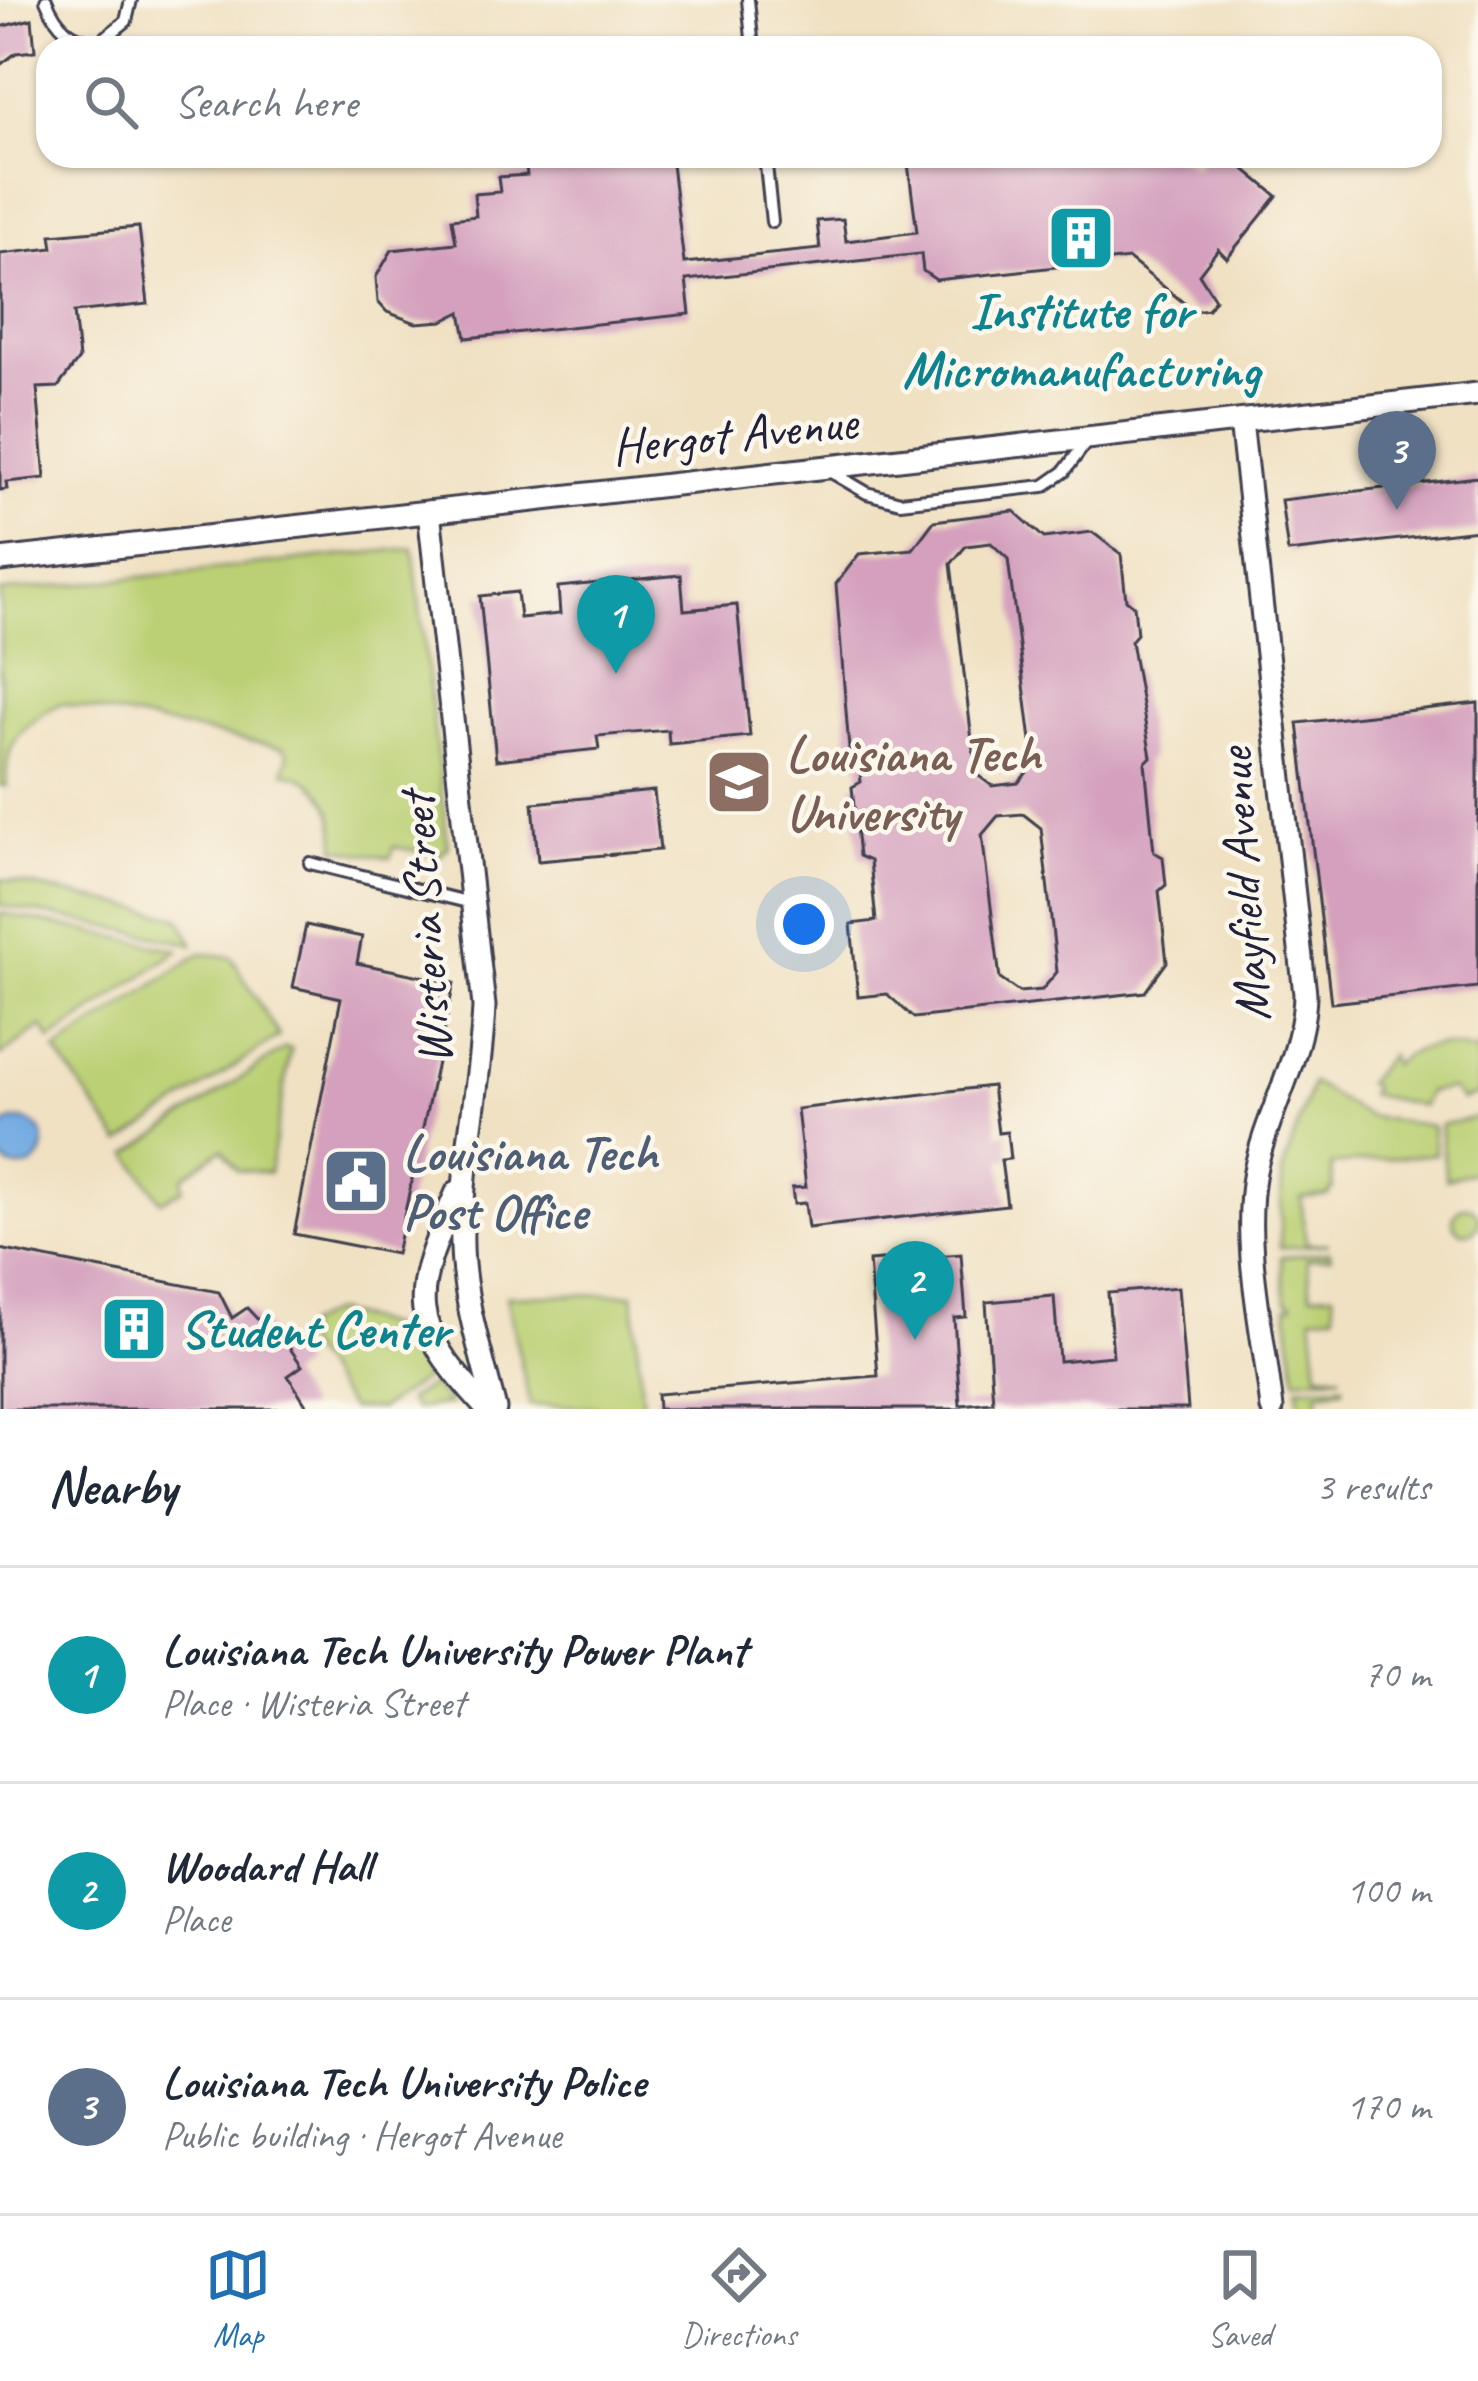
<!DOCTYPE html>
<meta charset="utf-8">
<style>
body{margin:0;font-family:Caveat,sans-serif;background:#f2f2f3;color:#1f2937}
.you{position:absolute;left:804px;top:924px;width:42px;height:42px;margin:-30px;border:9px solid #fff;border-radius:50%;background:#1a73e8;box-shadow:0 0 0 18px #1a73e833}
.badge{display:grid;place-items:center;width:78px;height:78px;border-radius:50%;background:#1f6fb2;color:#fff;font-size:39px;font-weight:700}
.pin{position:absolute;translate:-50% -99px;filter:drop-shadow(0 3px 6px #0008)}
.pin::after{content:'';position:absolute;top:63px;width:42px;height:36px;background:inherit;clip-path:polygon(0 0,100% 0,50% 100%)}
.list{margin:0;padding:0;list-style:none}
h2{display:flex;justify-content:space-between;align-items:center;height:156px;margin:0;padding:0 48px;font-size:51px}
h2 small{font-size:39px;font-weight:400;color:#747a83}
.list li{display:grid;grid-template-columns:78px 1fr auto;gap:36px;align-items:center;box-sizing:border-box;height:216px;padding:0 48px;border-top:3px solid #e0e1e3}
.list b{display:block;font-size:45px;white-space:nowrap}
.list p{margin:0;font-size:39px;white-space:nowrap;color:#747a83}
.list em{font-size:39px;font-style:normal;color:#747a83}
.icon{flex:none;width:66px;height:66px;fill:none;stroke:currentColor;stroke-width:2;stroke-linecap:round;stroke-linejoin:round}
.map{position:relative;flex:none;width:1478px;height:1409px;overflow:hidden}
.search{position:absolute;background:#fff;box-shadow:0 3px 9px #0004;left:36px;right:36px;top:36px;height:132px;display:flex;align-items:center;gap:30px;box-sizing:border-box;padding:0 42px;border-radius:36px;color:#747a83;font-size:45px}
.sheet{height:804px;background:#fff}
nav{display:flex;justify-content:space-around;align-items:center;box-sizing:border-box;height:168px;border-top:3px solid #e0e1e3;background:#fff;font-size:33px;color:#747a83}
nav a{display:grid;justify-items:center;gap:6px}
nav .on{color:#1f6fb2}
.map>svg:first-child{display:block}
.green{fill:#bbd074;stroke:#6e7958;stroke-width:3}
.water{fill:#73abe2;stroke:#4a668e;stroke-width:3}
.building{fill:#d4a0bd;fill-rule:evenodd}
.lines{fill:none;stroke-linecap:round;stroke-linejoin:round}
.service-casing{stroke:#413f4f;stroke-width:16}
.minor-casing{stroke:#413f4f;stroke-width:27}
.service{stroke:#fff;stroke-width:10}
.minor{stroke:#fff;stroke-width:21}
.labels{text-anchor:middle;stroke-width:9;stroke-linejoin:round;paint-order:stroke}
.culture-label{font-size:51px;font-weight:bold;fill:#0d838f;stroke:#fbf7ec}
.street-label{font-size:51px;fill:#22223b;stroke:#fbf7ec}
.education-label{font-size:51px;font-weight:bold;fill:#785e54;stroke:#fbf7ec;text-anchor:start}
.service-label{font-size:51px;font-weight:bold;fill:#4e5e75;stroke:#fbf7ec;text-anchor:start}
</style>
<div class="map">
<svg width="1478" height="1409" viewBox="0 0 1478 1409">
<rect width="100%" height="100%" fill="#fbf7ec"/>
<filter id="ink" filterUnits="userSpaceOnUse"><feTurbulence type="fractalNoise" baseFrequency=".00833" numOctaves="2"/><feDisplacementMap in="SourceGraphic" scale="24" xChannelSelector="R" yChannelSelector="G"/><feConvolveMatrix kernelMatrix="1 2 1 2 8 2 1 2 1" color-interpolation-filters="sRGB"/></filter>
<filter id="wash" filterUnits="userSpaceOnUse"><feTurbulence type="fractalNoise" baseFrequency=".004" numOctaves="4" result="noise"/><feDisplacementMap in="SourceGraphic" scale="48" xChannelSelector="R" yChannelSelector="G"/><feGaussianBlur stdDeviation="2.7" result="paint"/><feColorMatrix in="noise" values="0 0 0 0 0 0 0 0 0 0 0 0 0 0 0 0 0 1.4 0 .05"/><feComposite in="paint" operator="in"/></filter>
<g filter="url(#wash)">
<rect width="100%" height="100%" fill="#f0e1c3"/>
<g class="green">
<path d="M 413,548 L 448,847 L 441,855 L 394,847 L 390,858 L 336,848 C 337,810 324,780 284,772 L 288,754 L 284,748 L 61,703 C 25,724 2,741 7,786 L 0,786 L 0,592 Z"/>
<path d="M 0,879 L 179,917 L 193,944 L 0,905 Z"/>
<path d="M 0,913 L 179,950 L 51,1040 L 42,1026 L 0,1056 Z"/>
<path d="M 201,953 L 231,957 L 279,1036 L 121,1143 L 56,1051 Z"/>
<path d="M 1478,1044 L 1478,1094 L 1462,1100 L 1452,1089 L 1428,1092 L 1423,1106 L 1369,1094 L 1373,1087 L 1366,1083 L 1390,1055 L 1392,1065 C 1417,1044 1447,1041 1477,1053 Z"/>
<path d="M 285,1048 L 291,1049 L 269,1173 L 238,1170 L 222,1149 L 183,1177 L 183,1189 L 161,1201 L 129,1154 Z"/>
<path d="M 1312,1083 L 1367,1116 L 1432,1126 L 1435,1154 L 1331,1165 L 1333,1188 L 1328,1195 L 1301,1198 L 1306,1243 L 1329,1244 L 1280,1248 L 1282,1173 Z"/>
<path d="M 1478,1117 L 1478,1171 L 1446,1179 L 1440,1125 Z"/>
<circle cx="1466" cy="1220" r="13"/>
<path d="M 1330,1252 L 1331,1257 L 1307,1259 L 1311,1294 L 1333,1293 L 1335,1313 L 1312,1316 L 1318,1373 L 1342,1375 L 1296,1379 L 1287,1307 L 1293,1305 L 1286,1300 L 1281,1257 Z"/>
<path d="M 633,1294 L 643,1409 L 530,1405 L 506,1296 Z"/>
<path d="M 333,1311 L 400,1330 L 426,1378 L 380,1409 L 350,1409 L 303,1342 L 305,1325 Z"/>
<path d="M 432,1385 L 449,1404 L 414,1409 L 408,1400 Z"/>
<path d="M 1343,1385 L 1343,1389 L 1318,1392 L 1319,1409 L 1300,1409 L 1298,1387 Z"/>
</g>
<circle class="water" cx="20" cy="1144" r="24"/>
<g id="blocks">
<g class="building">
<path d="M 32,19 L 35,51 L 16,53 L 0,65 L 0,27 Z"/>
<path d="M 552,156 L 671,156 L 684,263 L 820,249 L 817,221 L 843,219 L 846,241 L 917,232 L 907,156 L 1178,156 L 1195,168 L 1205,156 L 1229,156 L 1277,196 L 1227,258 L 1218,249 L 1199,274 L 1215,299 L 1208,309 L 1194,311 L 1129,259 L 936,280 L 923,271 L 921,254 L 686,280 L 690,314 L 466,338 L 461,312 L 443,321 L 416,323 L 387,312 L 378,302 L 376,277 L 392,250 L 456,243 L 452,219 L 476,216 L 474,194 L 500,192 L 498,177 L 527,175 L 525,159 Z"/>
<path d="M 139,227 L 148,304 L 74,312 L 79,359 L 58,387 L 37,388 L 45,478 L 6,482 L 7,489 L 0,490 L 0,254 L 53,248 L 51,235 Z"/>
<path d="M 1478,477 L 1478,530 L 1288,552 L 1281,500 Z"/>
<path d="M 1014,511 L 1044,538 L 1092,532 L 1121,554 L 1126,600 L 1134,606 L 1137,634 L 1131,641 L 1151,757 L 1145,763 L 1154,852 L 1163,857 L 1166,885 L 1159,891 L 1167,962 L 1145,992 L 914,1018 L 887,994 L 858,997 L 851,924 L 876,921 L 870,861 L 859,856 L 852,787 L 861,782 L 858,755 L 849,749 L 836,584 L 859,554 L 913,549 L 934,521 ZM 991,543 L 1008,559 L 1034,764 L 1018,783 L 992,786 L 976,774 L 951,564 L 966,546 ZM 1023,814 L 1041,828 L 1057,972 L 1042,990 L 1019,992 L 1000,979 L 982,835 L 998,816 Z"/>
<path d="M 681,575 L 684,610 L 737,605 L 750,736 L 669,744 L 668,730 L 597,736 L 599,749 L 496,760 L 480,596 L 517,592 L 520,618 L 560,614 L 558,587 Z"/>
<path d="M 1478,703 L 1478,987 L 1331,1003 L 1298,723 Z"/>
<path d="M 654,791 L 660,850 L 538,861 L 533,803 Z"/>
<path d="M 306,925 L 362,937 L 357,963 L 454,983 L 396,1254 L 294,1234 L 341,998 L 293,987 Z"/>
<path d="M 992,1086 L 998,1133 L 1007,1132 L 1010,1159 L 1001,1160 L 1007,1205 L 808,1228 L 805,1203 L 794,1204 L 792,1188 L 806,1187 L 797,1109 Z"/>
<path d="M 0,1249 L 219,1292 L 232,1318 L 247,1308 L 275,1338 L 280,1334 L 302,1366 L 288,1376 L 309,1409 L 0,1409 Z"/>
<path d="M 961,1254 L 966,1317 L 954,1318 L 960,1405 L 993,1402 L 986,1302 L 1054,1296 L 1059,1361 L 1113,1356 L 1108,1293 L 1178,1287 L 1188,1409 L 658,1409 L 657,1394 L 878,1376 L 869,1261 Z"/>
</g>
</g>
</g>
<g filter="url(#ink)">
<use href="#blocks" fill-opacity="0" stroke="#413f4f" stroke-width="3"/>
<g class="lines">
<defs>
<g id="service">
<path d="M 46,0 C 57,27 71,40 100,42 L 126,21 L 131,0"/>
<path d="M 748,0 L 753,48"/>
<path d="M 765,156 L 772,222"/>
<path d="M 828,470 L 867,493 L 900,502 L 1044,486 L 1064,472 L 1087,441"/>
<path d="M 310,863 L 471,903"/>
</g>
<g id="minor">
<path d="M 1241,421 L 1305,994 C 1304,1056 1267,1111 1255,1171 C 1241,1246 1264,1334 1272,1409"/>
<path d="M 429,512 L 484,1006 C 481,1086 460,1165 462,1246 C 463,1299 482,1357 495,1409"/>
<path d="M 0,560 L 1478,394"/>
<path d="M 457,1192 C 410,1299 405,1321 487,1409"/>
</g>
</defs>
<use href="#service" class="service-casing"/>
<use href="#minor" class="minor-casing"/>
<use href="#service" class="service"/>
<use href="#minor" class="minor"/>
</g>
</g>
<defs>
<symbol id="building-square" viewBox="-11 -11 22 22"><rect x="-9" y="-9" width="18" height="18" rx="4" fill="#0f9aa8" stroke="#fbf7ec"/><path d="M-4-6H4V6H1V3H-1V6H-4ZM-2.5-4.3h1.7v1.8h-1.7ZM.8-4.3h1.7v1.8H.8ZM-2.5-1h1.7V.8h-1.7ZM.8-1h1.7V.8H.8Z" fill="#fff"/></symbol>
<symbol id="university-square" viewBox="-11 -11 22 22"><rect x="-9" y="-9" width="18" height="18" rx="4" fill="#8d6e63" stroke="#fbf7ec"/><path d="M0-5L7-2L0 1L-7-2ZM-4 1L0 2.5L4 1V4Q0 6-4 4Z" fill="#fff"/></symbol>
<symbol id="civic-square" viewBox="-11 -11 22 22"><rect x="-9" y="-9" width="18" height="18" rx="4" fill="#5c6f8a" stroke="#fbf7ec"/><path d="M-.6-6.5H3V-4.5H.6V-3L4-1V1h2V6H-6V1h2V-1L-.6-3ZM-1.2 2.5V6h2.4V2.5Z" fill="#fff"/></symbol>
</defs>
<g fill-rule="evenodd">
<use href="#building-square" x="1043" y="200" width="76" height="76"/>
<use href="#university-square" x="701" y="744" width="76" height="76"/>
<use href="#civic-square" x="318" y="1143" width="76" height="76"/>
<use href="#building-square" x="96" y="1291" width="76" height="76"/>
</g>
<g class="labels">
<g class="culture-label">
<text x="1081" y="328">Institute for<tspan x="1081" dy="59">Micromanufacturing</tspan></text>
<text x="180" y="1347" text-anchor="start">Student Center</text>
</g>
<g class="street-label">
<text transform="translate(734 433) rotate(-6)" y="18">Hergot Avenue</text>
<text transform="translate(1242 885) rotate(-94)" y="18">Mayfield Avenue</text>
<text transform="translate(424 929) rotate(-94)" y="18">Wisteria Street</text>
</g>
<g class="education-label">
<text x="786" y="771">Louisiana Tech<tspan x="786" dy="59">University</tspan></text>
</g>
<g class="service-label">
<text x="403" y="1170">Louisiana Tech<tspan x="403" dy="59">Post Office</tspan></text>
</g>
</g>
</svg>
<div class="you"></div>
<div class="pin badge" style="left:616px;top:674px;background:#0f9aa8">1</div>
<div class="pin badge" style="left:915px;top:1340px;background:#0f9aa8">2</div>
<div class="pin badge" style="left:1397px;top:510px;background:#5c6f8a">3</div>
<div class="search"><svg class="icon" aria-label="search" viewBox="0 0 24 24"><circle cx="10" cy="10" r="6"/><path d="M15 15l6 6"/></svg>Search here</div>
</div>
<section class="sheet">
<h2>Nearby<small>3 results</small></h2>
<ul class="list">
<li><span class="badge" style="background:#0f9aa8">1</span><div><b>Louisiana Tech University Power Plant</b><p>Place · Wisteria Street</p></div><em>70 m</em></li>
<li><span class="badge" style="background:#0f9aa8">2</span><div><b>Woodard Hall</b><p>Place</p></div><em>100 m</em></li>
<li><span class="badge" style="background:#5c6f8a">3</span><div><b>Louisiana Tech University Police</b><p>Public building · Hergot Avenue</p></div><em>170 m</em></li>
</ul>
</section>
<nav>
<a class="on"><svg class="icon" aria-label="map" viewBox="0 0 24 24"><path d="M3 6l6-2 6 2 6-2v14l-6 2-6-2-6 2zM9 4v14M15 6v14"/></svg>Map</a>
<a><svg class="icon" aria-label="directions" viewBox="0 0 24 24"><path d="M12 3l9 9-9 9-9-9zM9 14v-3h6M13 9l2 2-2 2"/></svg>Directions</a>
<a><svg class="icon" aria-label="saved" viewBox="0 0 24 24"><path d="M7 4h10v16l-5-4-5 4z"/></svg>Saved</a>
</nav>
